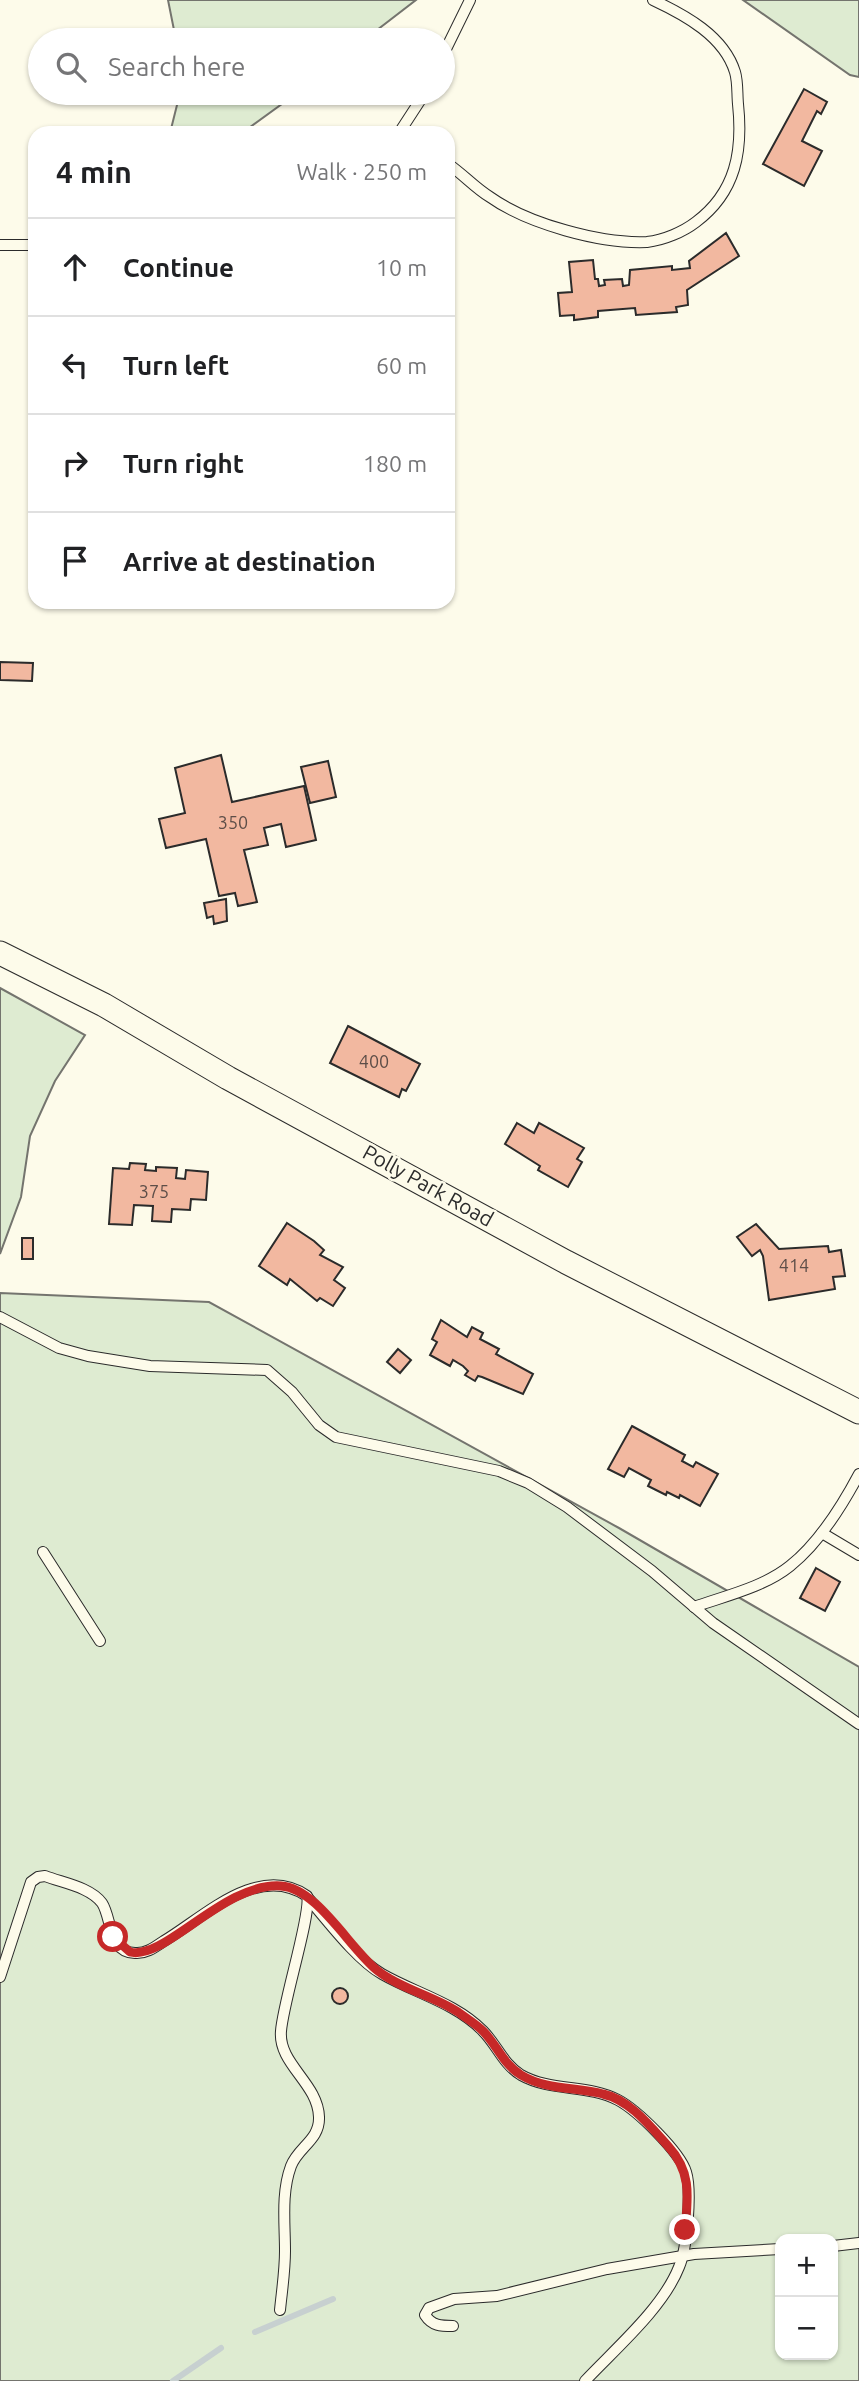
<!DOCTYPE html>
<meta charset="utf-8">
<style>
body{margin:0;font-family:Ubuntu,sans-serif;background:#f2f2f2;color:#202124}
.controls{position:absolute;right:21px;bottom:21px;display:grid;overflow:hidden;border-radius:14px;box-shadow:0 2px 5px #0004}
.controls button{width:63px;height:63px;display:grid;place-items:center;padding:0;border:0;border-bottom:2px solid #e0e0e0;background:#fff;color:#202124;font:35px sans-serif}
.stop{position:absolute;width:21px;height:21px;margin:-16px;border:5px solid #c62828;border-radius:50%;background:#fff}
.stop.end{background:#c62828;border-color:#fff;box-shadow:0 2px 7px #0008}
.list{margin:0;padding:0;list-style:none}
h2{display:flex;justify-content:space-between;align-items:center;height:91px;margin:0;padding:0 28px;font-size:30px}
h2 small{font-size:23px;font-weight:400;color:#757577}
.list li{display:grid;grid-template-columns:46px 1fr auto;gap:21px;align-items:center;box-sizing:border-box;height:98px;padding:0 28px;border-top:2px solid #e0e0e0}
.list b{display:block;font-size:26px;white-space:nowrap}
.list em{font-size:23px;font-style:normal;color:#757577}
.icon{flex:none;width:38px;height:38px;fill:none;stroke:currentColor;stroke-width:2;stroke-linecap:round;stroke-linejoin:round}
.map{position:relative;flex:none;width:859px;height:2381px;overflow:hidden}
.search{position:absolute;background:#fff;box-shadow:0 2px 5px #0004;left:28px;top:28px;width:427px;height:77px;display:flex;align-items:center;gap:18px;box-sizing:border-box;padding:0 24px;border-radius:38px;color:#757577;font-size:26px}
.panel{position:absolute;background:#fff;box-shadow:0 2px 5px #0004;left:28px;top:126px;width:427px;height:483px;border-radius:21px}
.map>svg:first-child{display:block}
.green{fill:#deebd1;stroke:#74746e;stroke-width:2;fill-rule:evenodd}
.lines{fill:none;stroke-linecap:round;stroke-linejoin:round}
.stream{stroke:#c7d0d0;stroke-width:6}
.building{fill:#f2b8a0;stroke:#2b2b2b;stroke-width:2}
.service-casing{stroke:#2b2b2b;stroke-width:12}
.tertiary-casing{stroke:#2b2b2b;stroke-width:25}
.service{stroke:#fdfbea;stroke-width:10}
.tertiary{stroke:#fdfbea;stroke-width:23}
.route{stroke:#c62828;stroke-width:9}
.labels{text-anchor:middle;stroke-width:5;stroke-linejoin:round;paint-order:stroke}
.number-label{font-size:18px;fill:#5d4e48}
.street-label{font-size:21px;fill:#2b2b2b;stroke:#fdfbea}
</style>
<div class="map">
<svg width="859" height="2381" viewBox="0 0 859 2381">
<rect width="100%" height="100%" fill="#fdfbea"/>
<g class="green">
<path d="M 168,0 L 416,0 L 364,40 L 176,40 Z"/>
<path d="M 743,0 L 859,0 L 859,77 L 850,75 Z"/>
<path d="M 180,93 L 297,93 L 242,133 L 170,133 Z"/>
<path d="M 0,988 L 85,1035 L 55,1081 L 30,1136 L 21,1197 L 0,1254 Z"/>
<path d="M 0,1293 L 209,1302 L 619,1528 L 859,1667 L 859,2381 L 0,2381 ZM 780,2239 L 833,2239 L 833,2355 L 780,2355 Z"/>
</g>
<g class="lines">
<g class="stream">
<path d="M 255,2332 L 333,2299"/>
<path d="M 173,2381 L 221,2348"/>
</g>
</g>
<g class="building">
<path d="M 804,89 L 827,102 L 821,114 L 817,111 L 802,141 L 822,151 L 804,186 L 763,164 Z"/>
<path d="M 726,233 L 739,256 L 687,290 L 688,305 L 676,307 L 677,312 L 636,315 L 635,308 L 598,311 L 598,317 L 574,320 L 574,315 L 560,316 L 558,293 L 572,292 L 569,262 L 593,260 L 595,279 L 598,279 L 599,286 L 605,285 L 604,280 L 622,279 L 623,286 L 629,285 L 630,270 L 672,266 L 672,270 L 690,268 L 689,261 Z"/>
<path d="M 0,662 L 33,663 L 32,681 L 0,680 Z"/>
<path d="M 221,755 L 232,802 L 304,786 L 316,840 L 286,847 L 281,824 L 264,828 L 268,845 L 244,850 L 257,902 L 238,906 L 235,893 L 219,896 L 206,839 L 166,848 L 159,819 L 185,813 L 175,768 Z"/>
<path d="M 328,761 L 336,797 L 310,803 L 301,767 Z"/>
<path d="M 226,899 L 227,921 L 214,924 L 213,916 L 207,918 L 204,903 Z"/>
<path d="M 348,1026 L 420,1064 L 406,1091 L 402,1089 L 399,1097 L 330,1063 Z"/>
<path d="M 517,1123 L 534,1133 L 539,1123 L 584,1148 L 577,1159 L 582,1162 L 568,1187 L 538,1170 L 540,1166 L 505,1144 Z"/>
<path d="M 130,1163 L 146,1164 L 145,1170 L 156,1171 L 156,1167 L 177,1168 L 176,1178 L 185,1179 L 186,1170 L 208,1172 L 206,1200 L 191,1199 L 190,1210 L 172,1209 L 171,1222 L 152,1221 L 153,1206 L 134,1205 L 132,1225 L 109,1224 L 113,1168 L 129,1169 Z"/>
<path d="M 287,1223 L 314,1241 L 324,1250 L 320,1255 L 343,1267 L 334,1280 L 345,1288 L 333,1306 L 320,1298 L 317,1301 L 290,1279 L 287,1285 L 259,1266 Z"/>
<path d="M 756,1224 L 779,1249 L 828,1246 L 829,1252 L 841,1250 L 845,1276 L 833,1277 L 835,1289 L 769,1300 L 763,1256 L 760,1250 L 752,1256 L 737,1237 Z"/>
<rect x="22" y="1238" width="11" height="21"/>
<path d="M 441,1320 L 467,1337 L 472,1327 L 483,1333 L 480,1339 L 499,1349 L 496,1354 L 533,1374 L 523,1394 L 482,1377 L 478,1376 L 475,1381 L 465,1375 L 468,1371 L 463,1366 L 453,1360 L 450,1366 L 430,1355 L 437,1342 L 432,1339 Z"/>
<path d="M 398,1349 L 411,1360 L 400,1373 L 387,1362 Z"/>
<path d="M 632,1426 L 685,1455 L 682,1461 L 693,1467 L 696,1462 L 718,1474 L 700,1506 L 680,1495 L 679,1498 L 667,1492 L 666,1495 L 648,1486 L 651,1480 L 629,1468 L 624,1477 L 608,1469 Z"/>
<path d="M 816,1568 L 840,1582 L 825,1611 L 800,1598 Z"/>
<circle cx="340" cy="1996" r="8"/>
</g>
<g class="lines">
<defs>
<g id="service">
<path d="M 443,55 L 470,0"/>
<path d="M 399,133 L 425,93"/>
<path d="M 448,164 C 463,174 475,188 490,197 C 528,224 601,244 647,242 C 664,240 683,232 696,222 C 736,192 743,151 738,104 C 737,94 738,82 735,72 C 724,36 685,15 653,0"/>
<path d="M 0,245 L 35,245"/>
<path d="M 0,1317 L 59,1348 L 88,1356 L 150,1366 L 267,1370 L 292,1392 L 319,1425 L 336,1437 L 499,1471 L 528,1483 L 567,1507 L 652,1571 L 713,1623 L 859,1724"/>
<path d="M 822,1533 L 859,1555"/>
<path d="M 43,1552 L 100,1641"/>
<path d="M 694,1607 C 725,1596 764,1587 790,1566 C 819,1543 842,1506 859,1474"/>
<path d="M 308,1898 C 327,1920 357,1960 382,1974 C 415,1993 456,2003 483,2031 C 497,2045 503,2064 521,2075 C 551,2092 588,2084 618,2100 C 637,2110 680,2152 686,2172 C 692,2191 687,2249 679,2267 C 663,2308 615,2349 585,2381"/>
<path d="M 0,1977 L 31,1882 L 38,1877 L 45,1876 C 63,1883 90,1887 102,1903 C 112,1918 108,1952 135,1953 C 146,1954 155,1947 164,1941 C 203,1918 258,1862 307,1896 C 312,1912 283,2002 281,2031 C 278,2064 318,2083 319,2117 C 320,2140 298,2147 291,2166 C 281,2193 285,2223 285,2251 C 285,2271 282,2290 280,2310"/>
<path d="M 833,2246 L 859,2243"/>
<path d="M 453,2326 C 441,2326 432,2326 425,2315 L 429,2308 L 454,2299 L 497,2296 L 607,2269 L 694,2254 L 780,2249"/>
</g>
<path id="tertiary" d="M 0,953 L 104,1005 L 228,1078 L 566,1262 L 859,1412"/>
</defs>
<use href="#service" class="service-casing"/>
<use href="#tertiary" class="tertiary-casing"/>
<use href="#service" class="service"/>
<use href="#tertiary" class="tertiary"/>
</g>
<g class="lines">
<path class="route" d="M 113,1937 L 130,1952 C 165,1961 224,1882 281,1886 C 317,1888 350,1949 378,1971 C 401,1989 434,1996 458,2012 C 466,2018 476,2024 483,2031 C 497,2045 503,2064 521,2075 C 546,2090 575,2087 603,2094 C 630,2100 650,2126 668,2146 C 692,2172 688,2197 685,2230"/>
</g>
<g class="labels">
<g class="number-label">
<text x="233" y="829">350</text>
<text x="374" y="1068">400</text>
<text x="154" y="1198">375</text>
<text x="794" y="1272">414</text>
</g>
<g class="street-label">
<text transform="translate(428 1186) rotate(29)" y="7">Polly Park Road</text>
</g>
</g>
</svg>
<div class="controls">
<button>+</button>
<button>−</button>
</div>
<div class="stop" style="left:113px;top:1937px"></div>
<div class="stop end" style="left:685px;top:2230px"></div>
<div class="search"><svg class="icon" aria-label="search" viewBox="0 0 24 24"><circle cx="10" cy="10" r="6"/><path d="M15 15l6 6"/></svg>Search here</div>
<section class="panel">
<h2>4 min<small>Walk · 250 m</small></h2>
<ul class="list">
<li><svg class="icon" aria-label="ahead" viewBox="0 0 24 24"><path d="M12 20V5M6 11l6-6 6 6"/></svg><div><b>Continue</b></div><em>10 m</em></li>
<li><svg class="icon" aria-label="left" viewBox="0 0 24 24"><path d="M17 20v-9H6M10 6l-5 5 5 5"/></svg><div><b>Turn left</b></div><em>60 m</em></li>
<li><svg class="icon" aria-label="right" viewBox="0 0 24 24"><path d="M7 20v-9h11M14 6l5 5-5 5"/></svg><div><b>Turn right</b></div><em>180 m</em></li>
<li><svg class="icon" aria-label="arrive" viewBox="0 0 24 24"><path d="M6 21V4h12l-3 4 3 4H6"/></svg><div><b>Arrive at destination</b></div></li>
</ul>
</section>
</div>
